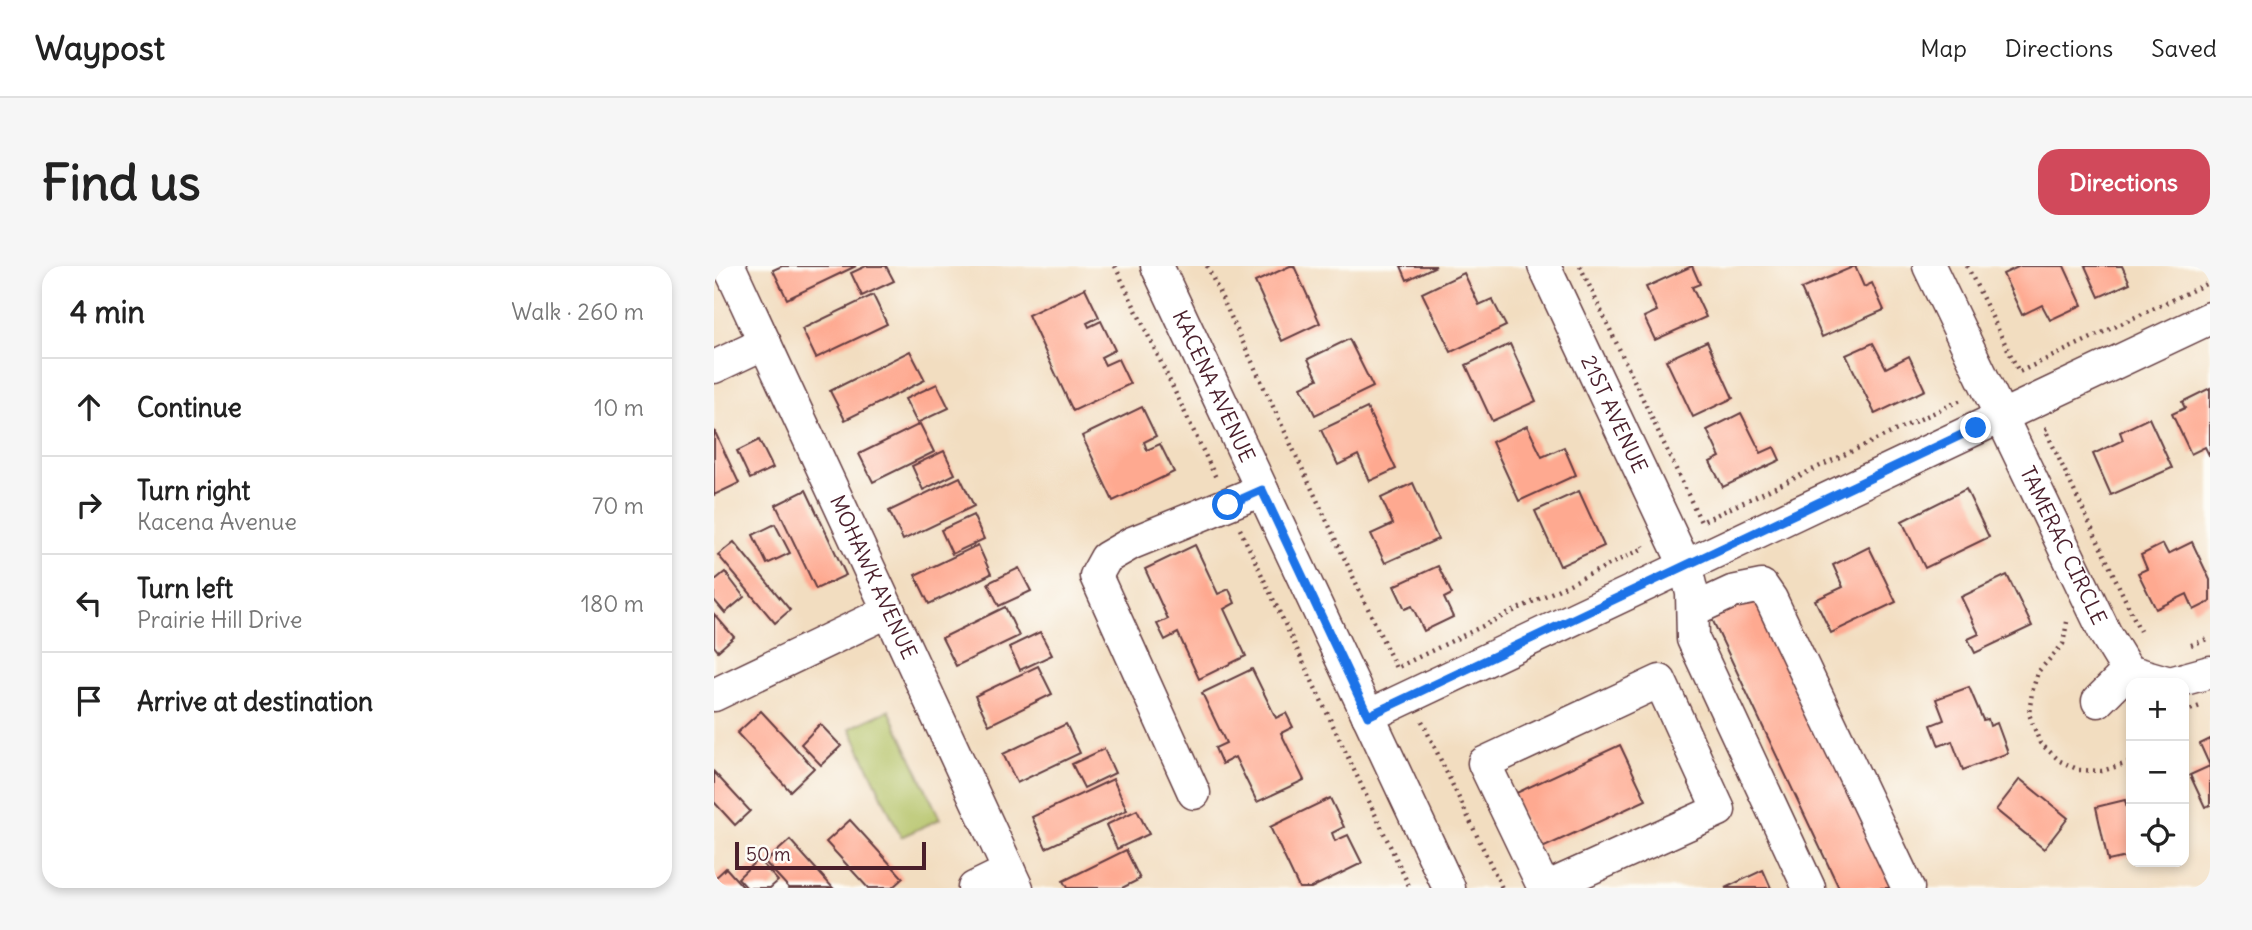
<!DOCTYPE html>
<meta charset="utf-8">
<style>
body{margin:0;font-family:Delius,sans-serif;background:#f6f6f6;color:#222}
.controls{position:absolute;right:21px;bottom:21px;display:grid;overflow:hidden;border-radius:14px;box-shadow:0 4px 10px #0003}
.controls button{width:63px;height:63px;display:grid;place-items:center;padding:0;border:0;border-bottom:2px solid #e0e0e0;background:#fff;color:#222;font:35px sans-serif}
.scale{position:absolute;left:21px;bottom:18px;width:191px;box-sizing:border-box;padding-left:7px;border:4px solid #4a1f2b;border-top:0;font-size:19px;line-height:24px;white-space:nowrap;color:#4a1f2b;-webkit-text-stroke:5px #fdfcf7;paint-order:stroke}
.stop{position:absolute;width:21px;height:21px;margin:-16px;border:5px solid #1a73e8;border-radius:50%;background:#fff}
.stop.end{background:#1a73e8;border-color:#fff;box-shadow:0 2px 7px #0008}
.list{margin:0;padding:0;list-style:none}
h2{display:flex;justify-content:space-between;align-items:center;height:91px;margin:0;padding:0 28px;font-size:30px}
h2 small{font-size:23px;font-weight:400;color:#767676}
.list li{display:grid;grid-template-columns:46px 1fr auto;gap:21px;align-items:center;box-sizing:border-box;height:98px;padding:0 28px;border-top:2px solid #e0e0e0}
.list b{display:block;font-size:26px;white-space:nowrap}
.list p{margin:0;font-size:23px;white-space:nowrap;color:#767676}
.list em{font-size:23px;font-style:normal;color:#767676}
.icon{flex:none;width:38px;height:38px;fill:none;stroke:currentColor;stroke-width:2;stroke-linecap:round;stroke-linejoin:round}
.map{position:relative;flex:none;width:1496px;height:622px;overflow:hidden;border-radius:21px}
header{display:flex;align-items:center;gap:42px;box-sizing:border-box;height:98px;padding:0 35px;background:#fff;border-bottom:2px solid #e0e0e0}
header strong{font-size:33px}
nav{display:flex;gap:38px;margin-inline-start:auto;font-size:24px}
.intro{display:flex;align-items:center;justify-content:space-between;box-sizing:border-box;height:168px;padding:0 42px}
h1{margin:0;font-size:49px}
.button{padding:18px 32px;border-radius:21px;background:#d1495b;color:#fff;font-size:24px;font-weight:700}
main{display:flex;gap:42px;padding:0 42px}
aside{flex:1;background:#fff;border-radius:21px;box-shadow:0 4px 10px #0003}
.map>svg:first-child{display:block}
.green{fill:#b2c164;stroke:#7e7048;stroke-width:2}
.building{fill:#fea990}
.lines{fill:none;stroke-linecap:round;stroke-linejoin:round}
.minor-casing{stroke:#633c41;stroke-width:35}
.path{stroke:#633c41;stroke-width:4.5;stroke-dasharray:2 5;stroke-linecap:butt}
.minor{stroke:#fff;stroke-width:32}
.route{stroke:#1a73e8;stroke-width:9}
.labels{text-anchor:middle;stroke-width:5;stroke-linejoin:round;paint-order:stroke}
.street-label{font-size:21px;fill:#4a1f2b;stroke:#fdfcf7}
</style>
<header>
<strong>Waypost</strong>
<nav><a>Map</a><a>Directions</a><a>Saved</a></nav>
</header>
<div class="intro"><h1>Find us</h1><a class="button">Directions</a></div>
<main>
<aside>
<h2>4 min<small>Walk · 260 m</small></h2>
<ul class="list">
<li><svg class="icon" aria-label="ahead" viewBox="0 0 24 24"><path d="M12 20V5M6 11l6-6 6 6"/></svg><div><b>Continue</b></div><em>10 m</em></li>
<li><svg class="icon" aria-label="right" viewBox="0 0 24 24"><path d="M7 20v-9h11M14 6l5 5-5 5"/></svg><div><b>Turn right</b><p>Kacena Avenue</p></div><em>70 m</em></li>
<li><svg class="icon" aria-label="left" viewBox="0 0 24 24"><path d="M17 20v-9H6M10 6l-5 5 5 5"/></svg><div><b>Turn left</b><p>Prairie Hill Drive</p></div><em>180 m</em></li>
<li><svg class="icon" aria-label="arrive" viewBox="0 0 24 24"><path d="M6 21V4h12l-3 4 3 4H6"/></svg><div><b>Arrive at destination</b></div></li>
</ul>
</aside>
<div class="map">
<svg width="1496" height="622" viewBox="0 0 1496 622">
<rect width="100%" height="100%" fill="#fdfcf7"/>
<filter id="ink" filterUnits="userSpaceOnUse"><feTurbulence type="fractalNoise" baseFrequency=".0143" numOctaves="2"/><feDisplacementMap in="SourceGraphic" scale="14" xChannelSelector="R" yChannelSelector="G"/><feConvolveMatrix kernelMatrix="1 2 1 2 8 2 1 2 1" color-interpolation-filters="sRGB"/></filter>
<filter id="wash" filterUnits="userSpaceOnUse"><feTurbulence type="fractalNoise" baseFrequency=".00686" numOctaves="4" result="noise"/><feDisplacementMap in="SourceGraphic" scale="28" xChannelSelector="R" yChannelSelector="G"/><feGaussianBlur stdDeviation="1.57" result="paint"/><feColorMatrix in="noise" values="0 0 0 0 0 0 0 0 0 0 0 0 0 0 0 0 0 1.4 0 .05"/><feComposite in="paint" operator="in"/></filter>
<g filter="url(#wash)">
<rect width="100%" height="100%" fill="#f2ddc0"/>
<path class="green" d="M 175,444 L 226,553 L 187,571 L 136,462 Z"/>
<g id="blocks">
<g class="building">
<path d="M 68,0 L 142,0 L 73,33 L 59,4 Z"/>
<path d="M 152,0 L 172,0 L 180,15 L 148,30 L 137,7 Z"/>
<path d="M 576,0 L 580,0 L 606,57 L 568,75 L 541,16 Z"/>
<path d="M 687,0 L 722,0 L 693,14 Z"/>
<path d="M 978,0 L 986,18 L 978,21 L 992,51 L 941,74 L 930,51 L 943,45 L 932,21 Z"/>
<path d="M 1141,0 L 1150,21 L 1158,17 L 1170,44 L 1108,71 L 1087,23 Z"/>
<path d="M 1306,0 L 1350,0 L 1368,39 L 1336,54 L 1328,39 L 1308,49 L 1289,8 Z"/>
<path d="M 1371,0 L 1408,0 L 1416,17 L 1385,31 Z"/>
<path d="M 750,7 L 765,39 L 778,33 L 792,60 L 737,86 L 708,27 Z"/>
<path d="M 371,22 L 385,51 L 373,57 L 375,61 L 387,55 L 401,84 L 387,91 L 391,99 L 404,93 L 416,118 L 359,145 L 314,49 Z"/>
<path d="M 159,29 L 173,58 L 102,92 L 88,63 Z"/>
<path d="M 635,73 L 659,121 L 601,149 L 587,121 L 604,113 L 594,93 Z"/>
<path d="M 993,75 L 1019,132 L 979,151 L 952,94 Z"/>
<path d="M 1159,77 L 1172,102 L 1195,90 L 1211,124 L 1161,148 L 1132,89 Z"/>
<path d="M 796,78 L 822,135 L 778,155 L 752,99 Z"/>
<path d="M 196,85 L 211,114 L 131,154 L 116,125 Z"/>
<path d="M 223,118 L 235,142 L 203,157 L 191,133 Z"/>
<path d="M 1496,122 L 1496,191 L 1491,181 L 1477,188 L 1458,148 L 1471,142 L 1468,136 Z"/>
<path d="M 428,141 L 442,170 L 430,176 L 433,184 L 446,178 L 460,206 L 399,235 L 368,170 Z"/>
<path d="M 653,142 L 682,203 L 656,215 L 644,189 L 624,199 L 607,164 Z"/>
<path d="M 1027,147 L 1047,187 L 1060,181 L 1066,194 L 1009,221 L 996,196 L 1006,191 L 993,164 Z"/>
<path d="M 1435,152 L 1458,202 L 1397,229 L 1379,188 L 1409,174 L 1406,166 Z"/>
<path d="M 206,158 L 220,186 L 159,216 L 145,188 Z"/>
<path d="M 813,160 L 828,191 L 850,181 L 862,209 L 805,235 L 778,176 Z"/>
<path d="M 0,164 L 25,217 L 0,229 Z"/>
<path d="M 45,174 L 59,202 L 36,213 L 23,185 Z"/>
<path d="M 230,185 L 241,208 L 209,224 L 198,200 Z"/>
<path d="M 246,211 L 260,240 L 189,274 L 175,245 Z"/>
<path d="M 699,217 L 724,273 L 671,297 L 657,268 L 679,258 L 667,232 Z"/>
<path d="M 1252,223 L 1275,271 L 1211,302 L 1188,255 Z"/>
<path d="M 92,224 L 132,309 L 102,323 L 62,239 Z"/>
<path d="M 865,225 L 890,280 L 846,300 L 821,245 Z"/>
<path d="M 259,249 L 270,273 L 238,288 L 227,264 Z"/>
<path d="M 61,258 L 76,287 L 53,298 L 39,269 Z"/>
<path d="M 20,276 L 76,344 L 61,357 L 4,289 Z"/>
<path d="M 1478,276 L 1496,314 L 1496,336 L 1480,344 L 1473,328 L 1442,343 L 1424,307 L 1433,303 L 1427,289 L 1449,278 L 1454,288 Z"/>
<path d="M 264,279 L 277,308 L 215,338 L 201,309 Z"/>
<path d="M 481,279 L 504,328 L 515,323 L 521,337 L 510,343 L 532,390 L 485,413 L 464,367 L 451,374 L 443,358 L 454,353 L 431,303 Z"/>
<path d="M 1155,281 L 1182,336 L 1117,367 L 1101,334 L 1129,321 L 1119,299 Z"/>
<path d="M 724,300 L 738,328 L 730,332 L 739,351 L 710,365 L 698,340 L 691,343 L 680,320 Z"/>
<path d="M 305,302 L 317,325 L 285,340 L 274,317 Z"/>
<path d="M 11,306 L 30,331 L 11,347 L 0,334 L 0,315 Z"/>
<path d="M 1293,309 L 1318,360 L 1261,387 L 1254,373 L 1265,368 L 1247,331 Z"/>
<path d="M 1044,332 L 1181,622 L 1125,622 L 998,353 Z"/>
<path d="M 291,341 L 305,370 L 242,400 L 228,372 Z"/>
<path d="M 0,348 L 20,371 L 4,385 L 0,380 Z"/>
<path d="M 326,366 L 338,389 L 306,404 L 295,381 Z"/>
<path d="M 324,400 L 338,428 L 275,459 L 261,430 Z"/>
<path d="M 538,403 L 562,452 L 572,447 L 579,461 L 567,467 L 590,514 L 543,536 L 521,491 L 508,498 L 501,482 L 512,477 L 488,427 Z"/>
<path d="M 1255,421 L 1269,454 L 1274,453 L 1276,460 L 1283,457 L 1294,487 L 1249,504 L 1238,475 L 1225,480 L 1217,459 L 1230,454 L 1222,433 Z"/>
<path d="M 47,445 L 100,502 L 76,525 L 23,467 Z"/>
<path d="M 106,458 L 127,480 L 107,499 L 87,478 Z"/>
<path d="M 352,458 L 366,487 L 303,517 L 289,488 Z"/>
<path d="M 1496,473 L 1496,539 L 1491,541 L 1476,509 L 1496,500 L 1486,478 Z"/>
<path d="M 906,479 L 932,534 L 824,584 L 798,529 Z"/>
<path d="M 390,483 L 401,507 L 370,522 L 358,498 Z"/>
<path d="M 0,506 L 36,545 L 21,559 L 0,536 Z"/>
<path d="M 399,513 L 413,544 L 332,582 L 318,551 Z"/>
<path d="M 1306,513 L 1354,552 L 1330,583 L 1282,544 Z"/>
<path d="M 616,532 L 630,561 L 618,567 L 621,575 L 634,569 L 648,597 L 597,622 L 585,622 L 556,561 Z"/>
<path d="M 1411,534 L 1415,552 L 1417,552 L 1417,590 L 1394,595 L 1382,541 Z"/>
<path d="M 423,544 L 435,568 L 403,583 L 392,559 Z"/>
<path d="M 136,554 L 189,612 L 178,622 L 154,622 L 112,576 Z"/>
<path d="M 76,574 L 119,622 L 75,622 L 51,596 Z"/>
<path d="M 412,584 L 426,613 L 408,622 L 353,622 L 349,615 Z"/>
<path d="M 44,593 L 64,615 L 56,622 L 33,622 L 24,612 Z"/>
<path d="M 12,602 L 30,622 L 2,622 L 0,613 Z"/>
<path d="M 1049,604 L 1057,622 L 1011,622 Z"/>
</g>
</g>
</g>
<g filter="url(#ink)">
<use href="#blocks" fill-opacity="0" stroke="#633c41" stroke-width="2"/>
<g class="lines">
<defs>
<g id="minor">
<path id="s1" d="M 15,0 L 303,622"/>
<path id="s2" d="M 443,0 L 735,622"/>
<path id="s3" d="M 830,0 L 971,299 L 978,327 L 979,373 L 1095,622"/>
<path id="s4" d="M 1215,0 L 1391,367 L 1414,405 L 1456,417 L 1496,406"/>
<path d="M 0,101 L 51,77"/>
<path d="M 979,344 L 1018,326 L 1048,320 L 1057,333 L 1194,622"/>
<path d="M 0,429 L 175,345"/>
<path d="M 1384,435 L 1414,405"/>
<path d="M 654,450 L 1496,52"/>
<path d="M 480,527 L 382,310 L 392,292 L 418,277 L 548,224"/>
<path d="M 260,622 L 295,605"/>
<path d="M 830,622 L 770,497 L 946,415 L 1005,544 L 832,622"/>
</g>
</defs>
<use href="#minor" class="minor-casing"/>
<g class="path">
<path d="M 401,0 L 503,214"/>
<path d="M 493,0 L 682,402 L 930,282 L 929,280"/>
<path d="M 866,0 L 987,256 L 1249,133"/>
<path d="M 1253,0 L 1305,106 L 1496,16"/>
<path d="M 1333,162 L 1331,163 L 1426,365"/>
<path d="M 526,263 L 696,622"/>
<path d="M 1353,356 L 1349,378 L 1324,406 L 1318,426 L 1315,448 L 1326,477 L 1346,495 L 1365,504 L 1388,505 L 1417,496"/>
<path d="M 1477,379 L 1496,372"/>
<path d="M 1470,446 L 1489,439"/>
<path d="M 708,455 L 788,622"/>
</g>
<use href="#minor" class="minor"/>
</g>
</g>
<g class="lines" filter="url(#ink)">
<path class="route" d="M 514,239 L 548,224 L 654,450 L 1262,162"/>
</g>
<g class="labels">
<g class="street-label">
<text dy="7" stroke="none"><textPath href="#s2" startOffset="133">KACENA AVENUE</textPath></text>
<text dy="7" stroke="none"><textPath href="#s3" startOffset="164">21ST AVENUE</textPath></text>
<text dy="7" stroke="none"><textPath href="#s4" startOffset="310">TAMERAC CIRCLE</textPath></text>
<text dy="7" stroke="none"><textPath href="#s1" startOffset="343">MOHAWK AVENUE</textPath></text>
</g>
</g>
</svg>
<div class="controls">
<button>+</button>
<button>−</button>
<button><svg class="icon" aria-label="locate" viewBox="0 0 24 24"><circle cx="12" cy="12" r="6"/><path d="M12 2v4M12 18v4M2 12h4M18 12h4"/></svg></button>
</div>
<div class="scale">50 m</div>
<div class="stop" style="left:514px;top:239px"></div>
<div class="stop end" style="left:1262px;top:162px"></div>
</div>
</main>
